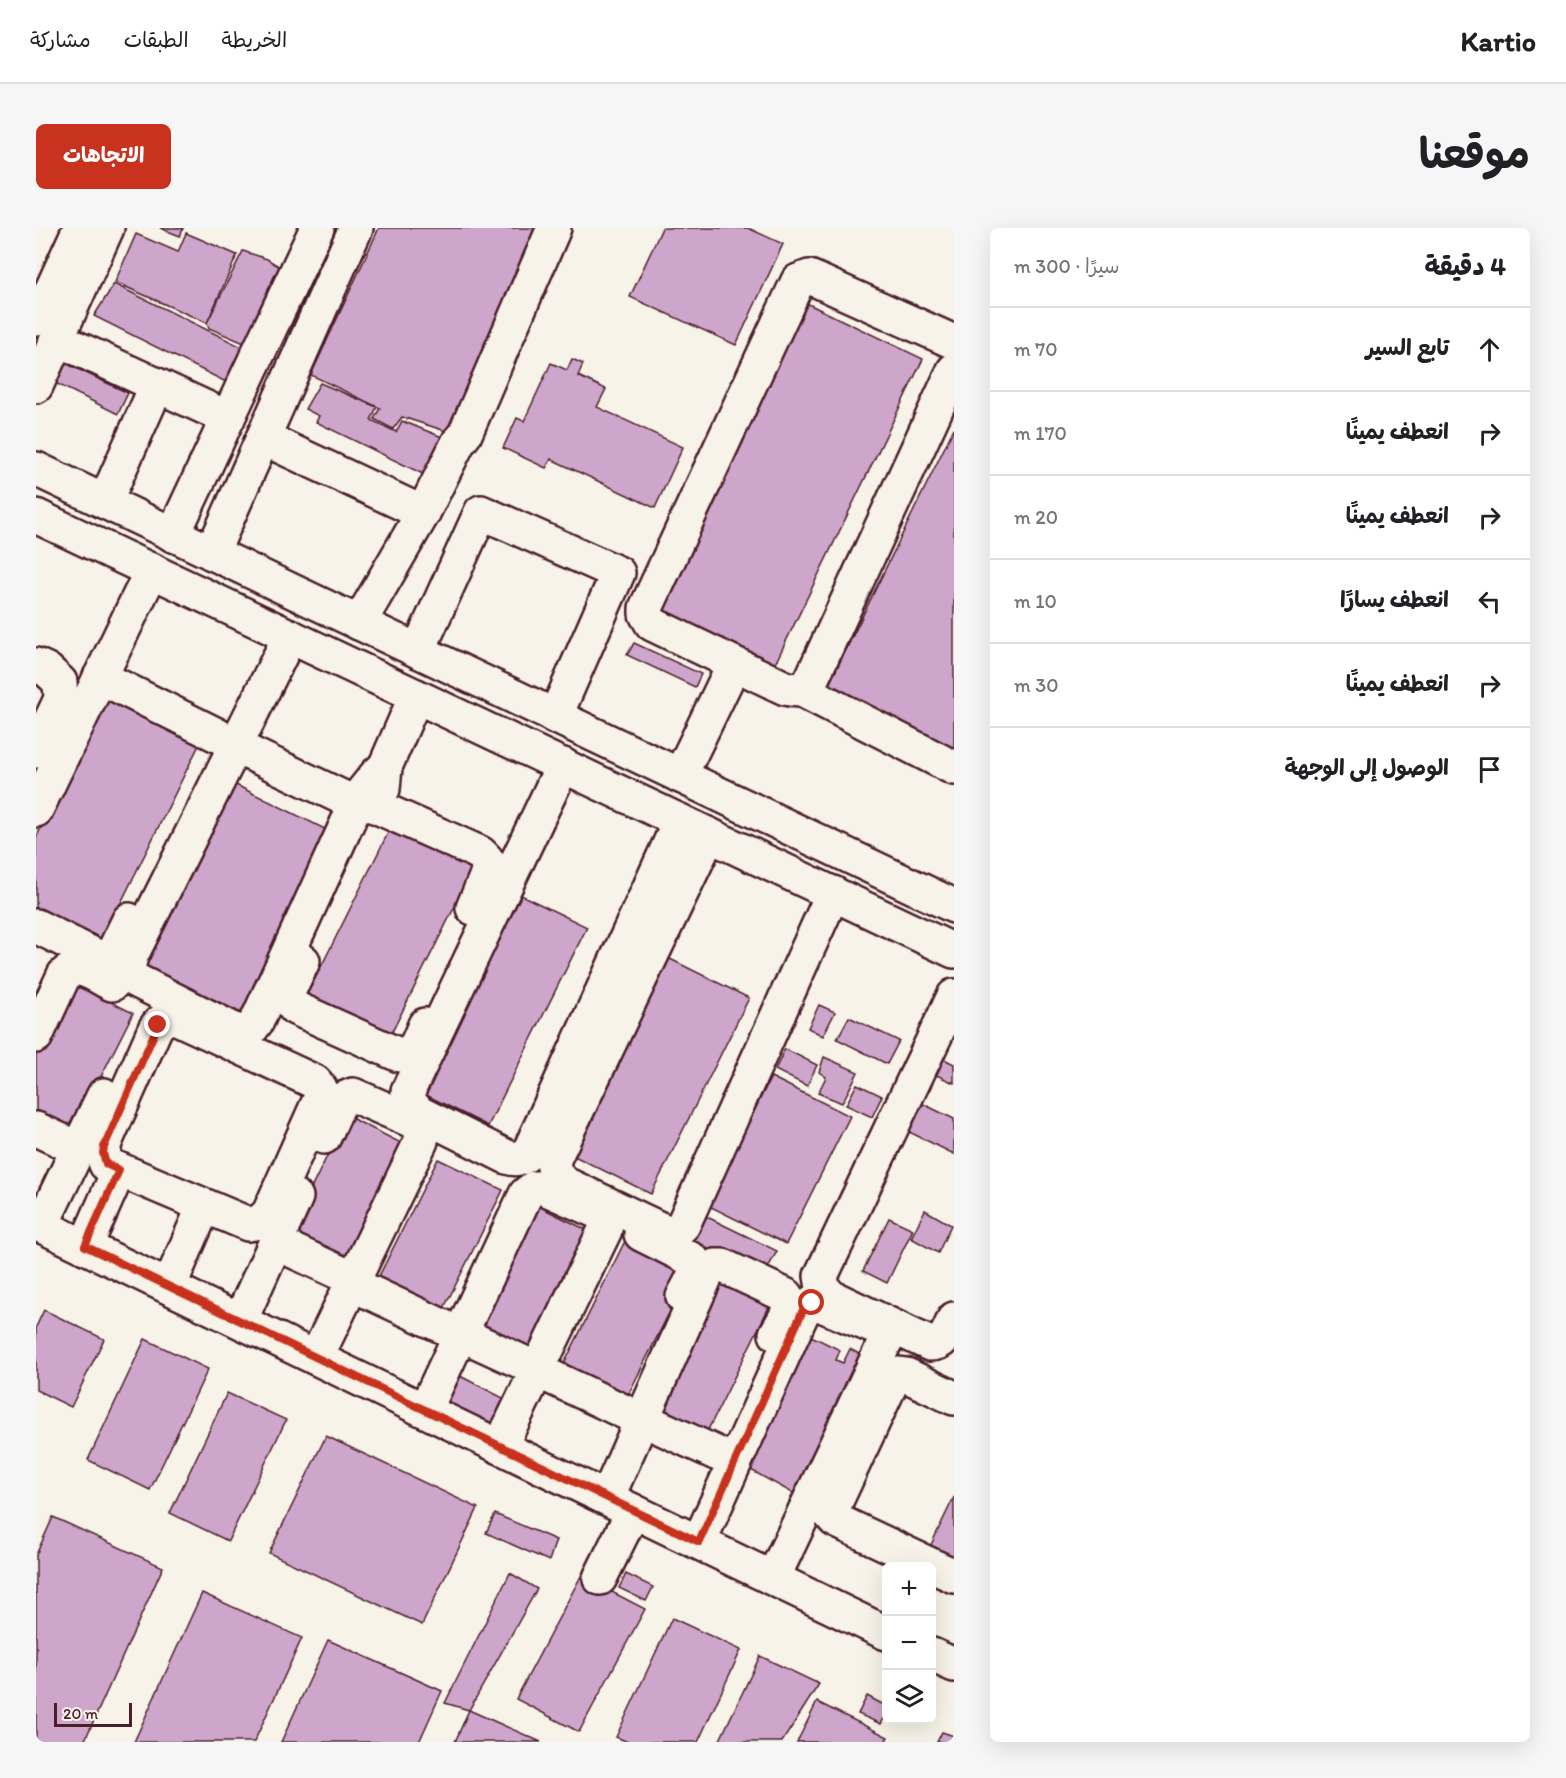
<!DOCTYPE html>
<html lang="ar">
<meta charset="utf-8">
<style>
body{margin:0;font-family:Itim,"Playpen Sans Arabic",sans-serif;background:#f6f6f6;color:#202124;direction:rtl}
.controls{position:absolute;right:18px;bottom:18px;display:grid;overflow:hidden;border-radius:9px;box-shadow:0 6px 24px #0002}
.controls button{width:54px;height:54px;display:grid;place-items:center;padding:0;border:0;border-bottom:2px solid #e0e0e0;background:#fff;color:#202124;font:30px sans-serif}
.scale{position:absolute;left:18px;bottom:15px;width:78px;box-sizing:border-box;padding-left:6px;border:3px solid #4a1f2b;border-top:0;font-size:16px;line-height:21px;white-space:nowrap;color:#4a1f2b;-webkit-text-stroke:4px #f7f3e8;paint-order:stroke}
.stop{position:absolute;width:18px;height:18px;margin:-14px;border:4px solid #c8321e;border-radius:50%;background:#fff}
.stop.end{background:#c8321e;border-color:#fff;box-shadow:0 2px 6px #0008}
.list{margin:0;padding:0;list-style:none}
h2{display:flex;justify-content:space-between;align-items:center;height:78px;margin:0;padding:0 24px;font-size:26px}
h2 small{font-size:20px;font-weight:400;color:#757577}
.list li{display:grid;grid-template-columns:39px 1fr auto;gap:18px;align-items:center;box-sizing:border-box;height:84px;padding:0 24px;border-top:2px solid #e0e0e0}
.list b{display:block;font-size:22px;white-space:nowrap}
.list em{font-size:20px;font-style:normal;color:#757577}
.icon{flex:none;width:33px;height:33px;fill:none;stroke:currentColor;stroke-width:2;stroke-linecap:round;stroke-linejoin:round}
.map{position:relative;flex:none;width:918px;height:1514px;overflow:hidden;direction:ltr;border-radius:9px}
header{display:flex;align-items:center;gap:36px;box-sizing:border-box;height:84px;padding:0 30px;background:#fff;border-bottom:2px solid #e0e0e0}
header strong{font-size:28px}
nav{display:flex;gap:33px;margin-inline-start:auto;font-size:21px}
.intro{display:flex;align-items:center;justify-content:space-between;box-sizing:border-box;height:144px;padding:0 36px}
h1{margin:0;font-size:42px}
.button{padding:15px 27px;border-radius:9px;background:#c8321e;color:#fff;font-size:21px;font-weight:700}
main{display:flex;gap:36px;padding:0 36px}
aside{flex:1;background:#fff;border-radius:9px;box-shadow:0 6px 24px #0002}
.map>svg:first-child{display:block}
.building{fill:#cfa6cb;stroke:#4a1f2b;stroke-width:1.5}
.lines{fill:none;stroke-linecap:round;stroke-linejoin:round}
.minor-casing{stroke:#4a1f2b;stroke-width:38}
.minor{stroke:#f7f3e8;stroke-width:33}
.route{stroke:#c8321e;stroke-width:8}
</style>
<header>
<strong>Kartio</strong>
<nav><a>الخريطة</a><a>الطبقات</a><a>مشاركة</a></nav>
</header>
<div class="intro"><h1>موقعنا</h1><a class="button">الاتجاهات</a></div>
<main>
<aside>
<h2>4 دقيقة<small>سيرًا · 300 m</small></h2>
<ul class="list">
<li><svg class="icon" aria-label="ahead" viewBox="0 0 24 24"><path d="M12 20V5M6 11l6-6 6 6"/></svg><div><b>تابع السير</b></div><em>70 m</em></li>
<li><svg class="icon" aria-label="right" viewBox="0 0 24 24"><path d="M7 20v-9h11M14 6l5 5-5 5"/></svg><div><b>انعطف يمينًا</b></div><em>170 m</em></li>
<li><svg class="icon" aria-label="right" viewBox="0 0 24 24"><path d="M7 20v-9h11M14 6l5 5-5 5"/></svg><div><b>انعطف يمينًا</b></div><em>20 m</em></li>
<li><svg class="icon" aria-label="left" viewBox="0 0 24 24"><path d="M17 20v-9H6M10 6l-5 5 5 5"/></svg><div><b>انعطف يسارًا</b></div><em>10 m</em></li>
<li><svg class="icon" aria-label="right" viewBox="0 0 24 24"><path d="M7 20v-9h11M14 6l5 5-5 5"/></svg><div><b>انعطف يمينًا</b></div><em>30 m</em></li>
<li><svg class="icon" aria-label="arrive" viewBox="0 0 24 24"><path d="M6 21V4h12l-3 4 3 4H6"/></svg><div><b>الوصول إلى الوجهة</b></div></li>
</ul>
</aside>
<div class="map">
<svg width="918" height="1514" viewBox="0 0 918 1514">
<rect width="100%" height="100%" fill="#f7f3e8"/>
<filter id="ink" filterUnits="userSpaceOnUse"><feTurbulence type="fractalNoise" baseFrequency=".0167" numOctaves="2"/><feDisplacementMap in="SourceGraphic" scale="12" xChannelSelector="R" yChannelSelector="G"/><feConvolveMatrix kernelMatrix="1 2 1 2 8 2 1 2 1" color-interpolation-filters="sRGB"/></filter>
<g filter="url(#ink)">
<g class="building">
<path d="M 124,0 L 147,0 L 144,8 Z"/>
<path d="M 343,0 L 506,0 L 413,204 L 366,189 L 357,201 L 338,191 L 344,180 L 275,147 Z"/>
<path d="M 626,0 L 712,0 L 747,16 L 700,117 L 594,69 Z"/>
<path d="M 150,5 L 201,27 L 171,95 L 79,54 L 100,6 L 142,24 Z"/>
<path d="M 207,23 L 231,31 L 249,42 L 215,118 L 173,100 L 171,95 Z"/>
<path d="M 78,56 L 212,122 L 196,157 L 58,88 Z"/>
<path d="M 764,72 L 887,131 L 739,436 L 616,378 Z"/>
<path d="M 536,131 L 547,136 L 542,148 L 570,161 L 561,179 L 647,219 L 619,280 L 515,231 L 510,240 L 467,220 L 481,190 L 488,193 L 515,135 L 531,142 Z"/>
<path d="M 27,134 L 92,165 L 82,186 L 17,154 Z"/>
<path d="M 284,155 L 341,179 L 335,192 L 360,204 L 366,193 L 416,213 L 397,251 L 280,194 L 283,188 L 269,181 Z"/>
<path d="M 918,200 L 918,529 L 788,467 Z"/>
<path d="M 598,415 L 665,446 L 659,459 L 591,427 Z"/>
<path d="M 71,467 L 165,513 L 65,715 L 0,684 L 0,610 Z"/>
<path d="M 196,555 L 299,606 L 209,787 L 106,736 Z"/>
<path d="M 357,595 L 440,636 L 352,812 L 269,771 Z"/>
<path d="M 485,667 L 551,699 L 452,898 L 386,865 Z"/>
<path d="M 626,727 L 713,770 L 615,966 L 528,923 Z"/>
<path d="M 35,754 L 97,785 L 34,910 L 0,893 L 0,823 Z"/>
<path d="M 783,777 L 799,784 L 787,808 L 772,800 Z"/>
<path d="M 813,789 L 863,813 L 851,836 L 801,811 Z"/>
<path d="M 749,821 L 781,837 L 771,858 L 739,842 Z"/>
<path d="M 788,829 L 822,844 L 806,875 L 782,865 L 790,849 L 783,844 Z"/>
<path d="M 906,830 L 918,836 L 918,855 L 898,846 Z"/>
<path d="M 735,849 L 814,888 L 750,1016 L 671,977 Z"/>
<path d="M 821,856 L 846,868 L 836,889 L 810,877 Z"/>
<path d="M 877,871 L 918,891 L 918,926 L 863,899 Z"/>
<path d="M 311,888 L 369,917 L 311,1033 L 253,1005 Z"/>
<path d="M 402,931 L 467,962 L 406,1084 L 341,1052 Z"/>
<path d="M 496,975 L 561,1007 L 498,1133 L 434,1101 Z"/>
<path d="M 889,982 L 915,997 L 902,1025 L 875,1010 Z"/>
<path d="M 665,986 L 741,1023 L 727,1049 L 652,1014 Z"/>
<path d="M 853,990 L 877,1001 L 851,1055 L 827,1043 Z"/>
<path d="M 591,1009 L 655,1041 L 588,1175 L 524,1144 Z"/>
<path d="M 678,1052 L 733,1079 L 670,1206 L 615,1178 Z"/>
<path d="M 8,1082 L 68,1111 L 35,1179 L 0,1162 L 0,1099 Z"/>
<path d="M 771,1106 L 804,1122 L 800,1132 L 807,1135 L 814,1121 L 831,1130 L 762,1268 L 704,1236 Z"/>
<path d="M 109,1111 L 172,1141 L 114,1262 L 52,1232 Z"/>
<path d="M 424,1148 L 471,1172 L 457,1199 L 410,1176 Z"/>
<path d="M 191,1165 L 250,1192 L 192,1313 L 134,1285 Z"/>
<path d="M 290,1208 L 442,1280 L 386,1397 L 233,1325 Z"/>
<path d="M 918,1269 L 918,1336 L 891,1325 Z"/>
<path d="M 459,1286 L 520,1312 L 513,1333 L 450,1305 Z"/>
<path d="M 17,1289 L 127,1339 L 48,1514 L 0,1514 L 0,1327 Z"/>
<path d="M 474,1345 L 501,1361 L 433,1482 L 409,1475 Z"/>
<path d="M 590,1346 L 617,1359 L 610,1373 L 583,1360 Z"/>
<path d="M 545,1348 L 609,1381 L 543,1504 L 480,1471 Z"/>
<path d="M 166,1365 L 266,1410 L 218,1514 L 98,1514 Z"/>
<path d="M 636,1390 L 705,1422 L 662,1514 L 592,1514 L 580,1509 Z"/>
<path d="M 292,1412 L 406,1463 L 383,1514 L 245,1514 Z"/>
<path d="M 724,1428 L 783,1456 L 746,1514 L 683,1514 Z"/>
<path d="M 831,1468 L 850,1478 L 850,1486 L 845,1496 L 822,1486 Z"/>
<path d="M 781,1474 L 852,1509 L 849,1514 L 761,1514 Z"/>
<path d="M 433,1482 L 505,1514 L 419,1514 Z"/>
<path d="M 906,1504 L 918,1508 L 918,1514 L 901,1514 Z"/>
</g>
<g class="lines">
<defs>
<g id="minor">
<path d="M 0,91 L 8,79 L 44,0"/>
<path d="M 21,111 L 192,190"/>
<path d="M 918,114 L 778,51 L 773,49 L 762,53 L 610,380 L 610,386 L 616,396 L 749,460 C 763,464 769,462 776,450 L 918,142"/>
<path d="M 0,158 L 71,0"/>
<path d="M 227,210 L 387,285"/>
<path d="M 0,241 L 918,678"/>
<path d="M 69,274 L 121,157"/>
<path d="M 0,288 L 918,723"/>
<path d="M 137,307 L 281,0"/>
<path d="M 176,325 L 320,0"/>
<path d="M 323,395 L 387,285 L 422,215 L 429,206 L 518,0"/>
<path d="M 254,408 L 95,728 L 92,740 L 97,751 L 206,806 L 215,801 L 221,793 L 324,567 L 340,547 L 349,539"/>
<path d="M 382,423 L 445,284 L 582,345 L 519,489"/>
<path d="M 0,437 L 11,442 L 24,454 L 25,471 L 0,523"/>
<path d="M 64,449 L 181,507"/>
<path d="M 766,462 L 918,540"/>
<path d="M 199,518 L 320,576"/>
<path d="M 527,537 L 372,863 L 374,875 L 383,885 L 471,929 C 480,932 487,931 493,924 L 644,593"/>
<path d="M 644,548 L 698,436"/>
<path d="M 347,561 L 349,539 L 380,468"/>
<path d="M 339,578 L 444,625 L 451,632 L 453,642 L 437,680"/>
<path d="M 0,582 L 116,342"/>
<path d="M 673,607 L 517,933 L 519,945 L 527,955 L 626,1002 C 635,1005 641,1004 647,997 L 797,665"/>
<path d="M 0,698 L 66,731 L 75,727 L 78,723 L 93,692"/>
<path d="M 267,733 L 253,762 L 253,772 L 259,780 L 363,827 C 381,825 382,812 389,797"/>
<path d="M 918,768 L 785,1048 L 787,1060 L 795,1069 L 894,1116 C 909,1116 912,1104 918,1091"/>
<path d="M 139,789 L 279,854 L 284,860 L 284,871 L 233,985 L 224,994 L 212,996 L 70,936 C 66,927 67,921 70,912 L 119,801 C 124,793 129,790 139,789 Z"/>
<path d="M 0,808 L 28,747 C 42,732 61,749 76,756"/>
<path d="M 0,901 L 41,920"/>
<path d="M 0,995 L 850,1405"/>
<path d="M 5,998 L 68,867"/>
<path d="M 605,1006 L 657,1032 C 663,1044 653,1057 647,1069"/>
<path d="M 240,1015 L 318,1051"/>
<path d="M 49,1019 L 83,942"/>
<path d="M 133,1059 L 168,978"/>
<path d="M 331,1063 L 408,1099"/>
<path d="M 204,1093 L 260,969"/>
<path d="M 425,1106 L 501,1141"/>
<path d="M 280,1130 L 385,913 C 387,905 386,899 379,894 L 317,867 L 307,871 L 304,874 L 288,909"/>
<path d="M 515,1149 L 591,1185"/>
<path d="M 918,1170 L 870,1147 L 863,1146 L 857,1151 L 794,1286 L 799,1292 L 918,1348"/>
<path d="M 389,1182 L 490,966 L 498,960 L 508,960 L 564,985 L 570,995 L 569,1002 L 464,1219"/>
<path d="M 606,1191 L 682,1226"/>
<path d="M 571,1270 L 672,1043 L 679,1038 L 687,1038 L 751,1068 C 758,1080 746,1095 740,1106"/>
<path d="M 663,1314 L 769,1079 L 776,1075 L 783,1076 L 843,1101 L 847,1103 L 850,1112 L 737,1350"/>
<path d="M 564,1350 L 597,1283"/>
<path d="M 896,1427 L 918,1437"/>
</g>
</defs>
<use href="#minor" class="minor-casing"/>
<use href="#minor" class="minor"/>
</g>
</g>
<g class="lines" filter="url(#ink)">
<path class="route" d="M 122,797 L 68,919 L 67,925 L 70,936 L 83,942 L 49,1018 L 663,1314 L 767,1082 L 776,1075"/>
</g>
</svg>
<div class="controls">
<button>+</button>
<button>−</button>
<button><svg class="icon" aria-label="layers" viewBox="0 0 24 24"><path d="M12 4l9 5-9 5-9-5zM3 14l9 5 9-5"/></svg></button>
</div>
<div class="scale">20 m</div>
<div class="stop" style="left:776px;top:1075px"></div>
<div class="stop end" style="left:122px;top:797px"></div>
</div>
</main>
